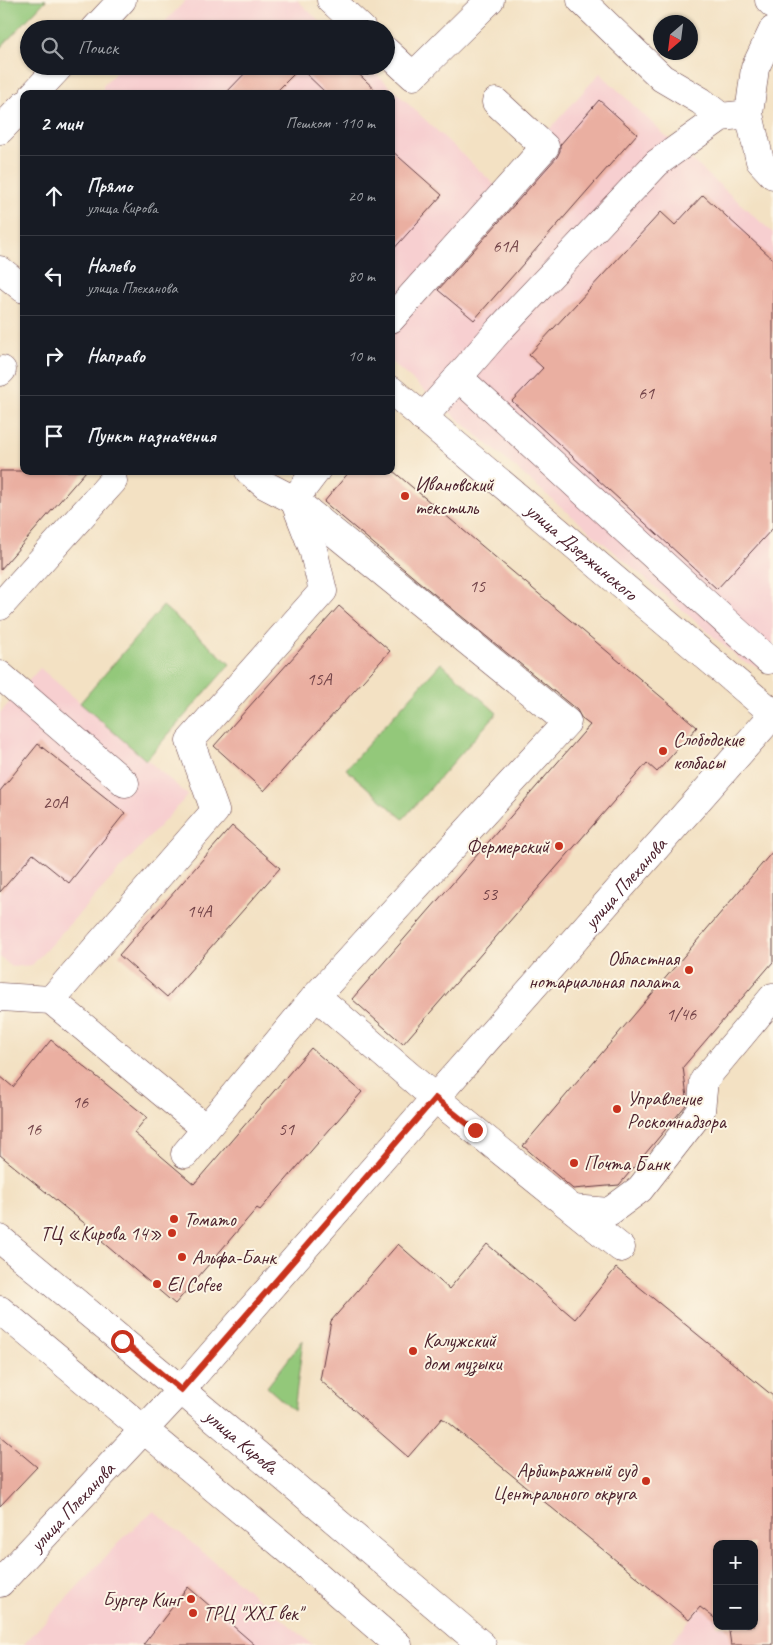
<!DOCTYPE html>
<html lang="ru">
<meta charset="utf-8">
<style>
body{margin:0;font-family:Caveat,sans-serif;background:#242831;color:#f1f3f6}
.controls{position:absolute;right:15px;bottom:15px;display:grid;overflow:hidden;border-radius:10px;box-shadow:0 1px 4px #0004}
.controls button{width:45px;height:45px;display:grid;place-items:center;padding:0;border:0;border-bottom:1px solid #363941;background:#171b24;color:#f1f3f6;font:25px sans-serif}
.compass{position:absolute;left:653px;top:15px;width:45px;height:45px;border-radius:50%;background:#171b24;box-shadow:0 1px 4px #0004;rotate:208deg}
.stop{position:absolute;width:15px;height:15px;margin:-11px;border:4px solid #c8321e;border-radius:50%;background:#fff}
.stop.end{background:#c8321e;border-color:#fff;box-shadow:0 1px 5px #0008}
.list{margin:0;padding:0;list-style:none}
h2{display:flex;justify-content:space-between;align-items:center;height:65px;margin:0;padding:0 20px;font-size:21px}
h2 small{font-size:16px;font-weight:400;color:#9ea1a6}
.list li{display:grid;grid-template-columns:32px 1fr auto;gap:15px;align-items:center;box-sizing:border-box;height:80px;padding:0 20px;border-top:1px solid #363941}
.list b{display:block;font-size:19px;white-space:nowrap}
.list p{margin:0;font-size:16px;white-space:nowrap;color:#9ea1a6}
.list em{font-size:16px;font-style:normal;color:#9ea1a6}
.icon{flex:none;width:28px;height:28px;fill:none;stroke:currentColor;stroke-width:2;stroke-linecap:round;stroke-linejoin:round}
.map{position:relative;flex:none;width:773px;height:1645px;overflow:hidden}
.search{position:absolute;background:#171b24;box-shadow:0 1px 4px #0004;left:20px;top:20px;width:375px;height:55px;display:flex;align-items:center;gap:12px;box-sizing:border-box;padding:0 18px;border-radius:28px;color:#9ea1a6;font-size:19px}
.panel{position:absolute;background:#171b24;box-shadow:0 1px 4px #0004;left:20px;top:90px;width:375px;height:385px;border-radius:10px}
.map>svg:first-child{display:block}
.built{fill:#f7cfd0}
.green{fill:#93c87a;stroke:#6e7452}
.building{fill:#eaafa1}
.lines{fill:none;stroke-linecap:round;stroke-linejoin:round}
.minor-casing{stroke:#633c42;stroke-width:29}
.major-casing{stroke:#633c42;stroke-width:29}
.minor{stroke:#fff;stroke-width:28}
.major{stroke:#fff;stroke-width:28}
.route{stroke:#c8321e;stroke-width:6}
.poi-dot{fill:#c8321e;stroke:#fcf5e5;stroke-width:2}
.labels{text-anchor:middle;stroke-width:4;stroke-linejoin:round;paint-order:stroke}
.number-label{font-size:18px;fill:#724348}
.poi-label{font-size:20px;fill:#4a1f2b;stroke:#fcf5e5;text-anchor:start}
.street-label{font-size:20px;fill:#4a1f2b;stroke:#fcf5e5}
</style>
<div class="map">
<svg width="773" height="1645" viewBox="0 0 773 1645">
<rect width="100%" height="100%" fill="#fcf5e5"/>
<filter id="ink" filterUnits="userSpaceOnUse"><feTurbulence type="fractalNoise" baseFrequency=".02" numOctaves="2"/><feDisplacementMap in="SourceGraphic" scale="10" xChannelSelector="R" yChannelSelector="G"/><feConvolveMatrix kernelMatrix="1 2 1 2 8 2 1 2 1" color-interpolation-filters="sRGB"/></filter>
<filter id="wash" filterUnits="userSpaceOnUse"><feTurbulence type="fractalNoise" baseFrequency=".0096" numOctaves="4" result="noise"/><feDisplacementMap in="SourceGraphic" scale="20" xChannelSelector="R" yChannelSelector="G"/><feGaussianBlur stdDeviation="1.12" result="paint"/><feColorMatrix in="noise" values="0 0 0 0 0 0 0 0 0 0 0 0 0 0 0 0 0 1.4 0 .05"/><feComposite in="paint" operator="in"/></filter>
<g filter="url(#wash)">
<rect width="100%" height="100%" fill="#f3e1c3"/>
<g class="built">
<path d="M 186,0 L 297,0 L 328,29 L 158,29 Z"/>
<path d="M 122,66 L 368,66 L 497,187 L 600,73 L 673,143 L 773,233 L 773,669 L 769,671 L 742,661 L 391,362 L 391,94 L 103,94 L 103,86 Z"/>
<path d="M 40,668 L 188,795 L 32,965 L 12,967 L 0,957 L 0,713 Z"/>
<path d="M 154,1511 L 313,1645 L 23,1645 L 123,1538 Z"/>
<path d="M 773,1518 L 773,1645 L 669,1645 L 717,1587 L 717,1626 L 754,1626 Z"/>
</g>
<g class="green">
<path d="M 0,0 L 46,0 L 0,48 Z"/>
<path d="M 163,606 L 230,664 L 146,760 L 80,703 Z"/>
<path d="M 441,663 L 497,713 L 403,819 L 346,769 Z"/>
<path d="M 303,1340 L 294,1411 L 267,1387 Z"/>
</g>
<g id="blocks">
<g class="building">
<path d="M 252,66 L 350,66 L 380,94 L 327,94 L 300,68 L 274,94 L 225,94 Z"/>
<path d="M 599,100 L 637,134 L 474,320 L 438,290 L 557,157 L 560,151 L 560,145 Z"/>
<path d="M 391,150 L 442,195 L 391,252 Z"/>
<path d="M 703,195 L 773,259 L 773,528 L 717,589 L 512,401 L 543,368 L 529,355 L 661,212 L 675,225 Z"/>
<path d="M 0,471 L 86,471 L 0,570 Z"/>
<path d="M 350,471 L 393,471 L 697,727 L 657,772 L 647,763 L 403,1044 L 352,999 L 590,725 L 582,719 L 577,710 L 418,581 L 324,502 Z"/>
<path d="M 339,606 L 390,651 L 264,791 L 214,746 Z"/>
<path d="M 38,744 L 125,813 L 69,883 L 33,854 L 0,892 L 0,791 Z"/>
<path d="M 232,826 L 280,868 L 167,997 L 119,955 Z"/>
<path d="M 773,851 L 773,962 L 683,1067 L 687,1097 L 686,1105 L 619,1185 L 573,1189 L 523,1146 Z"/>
<path d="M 51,1040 L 147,1117 L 134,1133 L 194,1184 L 311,1048 L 362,1092 L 260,1210 L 257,1208 L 175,1304 L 101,1241 L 104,1239 L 0,1155 L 0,1076 L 13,1087 Z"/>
<path d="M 398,1244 L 449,1289 L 487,1244 L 575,1319 L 616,1268 L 773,1396 L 773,1645 L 731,1645 L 729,1631 L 724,1626 L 754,1626 L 754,1544 L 717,1544 L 717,1620 L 700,1607 L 689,1620 L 442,1418 L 408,1457 L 320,1380 L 331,1321 Z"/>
<path d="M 0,1436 L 37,1467 L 0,1506 Z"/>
<path d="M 188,1587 L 255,1645 L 143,1645 Z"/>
</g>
</g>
</g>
<g filter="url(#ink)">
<use href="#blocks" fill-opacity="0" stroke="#633c42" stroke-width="1"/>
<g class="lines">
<defs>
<g id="minor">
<path d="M 331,0 L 362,29"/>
<path d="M 581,0 L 662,78 L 701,101 L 721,117"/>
<path d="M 769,0 L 773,4"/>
<path d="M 95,29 L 122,0"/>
<path d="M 773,30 L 755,68 L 749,114 L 760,161 L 773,175"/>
<path d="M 386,51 L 413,76 L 490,0"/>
<path d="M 34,94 L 60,66"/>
<path d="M 0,130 L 24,105"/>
<path d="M 0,270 L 24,289"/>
<path d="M 391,319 L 545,147 L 496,102"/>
<path d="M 0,372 L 2,370"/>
<path d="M 458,377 L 768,660"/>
<path id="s1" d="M 391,390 L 773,713"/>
<path d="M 423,418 L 500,329 L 657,163 L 721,117 L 749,114"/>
<path d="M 249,471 L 265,485 L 294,500 L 567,722 L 316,996 L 435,1098 L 621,1248"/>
<path d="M 0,606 L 113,481"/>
<path d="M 0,675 L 125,783"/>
<path d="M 0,997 L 51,1000 L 205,1128"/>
<path d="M 51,1000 L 215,811 L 190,741 L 323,591 L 313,549 L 294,500 L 316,471"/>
<path d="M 185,1154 L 316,996"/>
<path d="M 573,1209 L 609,1212 L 640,1189 L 701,1111 L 704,1080 L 773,997"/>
<path id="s2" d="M 181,1390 L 435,1098 L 773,715"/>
</g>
<g id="major">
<path id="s3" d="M 0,1239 L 181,1390 L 482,1645"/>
<path d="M 0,1310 L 285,1547 L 398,1645"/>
<path id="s4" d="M 0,1583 L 181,1390"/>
</g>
</defs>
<use href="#minor" class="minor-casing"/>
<use href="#major" class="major-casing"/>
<use href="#minor" class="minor"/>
<use href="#major" class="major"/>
</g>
</g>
<g class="lines" filter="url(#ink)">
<path class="route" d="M 122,1341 L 181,1390 L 435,1098 L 475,1130"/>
</g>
<g class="poi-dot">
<circle cx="405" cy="496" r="5"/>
<circle cx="663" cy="751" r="5"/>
<circle cx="559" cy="846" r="5"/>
<circle cx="689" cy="970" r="5"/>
<circle cx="617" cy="1109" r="5"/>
<circle cx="574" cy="1163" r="5"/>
<circle cx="174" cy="1219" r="5"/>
<circle cx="172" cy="1233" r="5"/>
<circle cx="182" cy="1257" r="5"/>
<circle cx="157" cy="1284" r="5"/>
<circle cx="413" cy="1351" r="5"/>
<circle cx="646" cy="1481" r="5"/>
<circle cx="191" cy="1599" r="5"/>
<circle cx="193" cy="1613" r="5"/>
</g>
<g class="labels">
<g class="number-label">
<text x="505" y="252">61А</text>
<text x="646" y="399">61</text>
<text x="477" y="592">15</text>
<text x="319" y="685">15А</text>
<text x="55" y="808">20А</text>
<text x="489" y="900">53</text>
<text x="199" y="917">14А</text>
<text x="681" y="1020">1/46</text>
<text x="80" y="1108">16</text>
<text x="33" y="1135">16</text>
<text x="286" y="1135">51</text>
</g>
<g class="poi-label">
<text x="415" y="491">Ивановский<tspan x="415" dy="23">текстиль</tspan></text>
<text x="673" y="746">Слободские<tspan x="673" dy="23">колбасы</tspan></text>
<text x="549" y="853" text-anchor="end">Фермерский</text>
<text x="679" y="965" text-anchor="end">Областная<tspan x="679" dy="23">нотариальная палата</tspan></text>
<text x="627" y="1105">Управление<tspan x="627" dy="23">Роскомнадзора</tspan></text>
<text x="584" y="1170">Почта Банк</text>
<text x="184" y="1226">Томато</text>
<text x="162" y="1240" text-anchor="end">ТЦ «Кирова 14»</text>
<text x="192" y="1264">Альфа-Банк</text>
<text x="167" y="1291">El Cofee</text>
<text x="423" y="1347">Калужский<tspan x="423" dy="23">дом музыки</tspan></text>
<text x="636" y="1477" text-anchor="end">Арбитражный суд<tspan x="636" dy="23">Центрального округа</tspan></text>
<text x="181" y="1606" text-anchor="end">Бургер Кинг</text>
<text x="203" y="1620">ТРЦ "XXI век"</text>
</g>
<g class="street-label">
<text dy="7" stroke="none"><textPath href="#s1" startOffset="250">улица Дзержинского</textPath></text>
<text dy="7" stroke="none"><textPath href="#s2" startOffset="674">улица Плеханова</textPath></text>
<text dy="7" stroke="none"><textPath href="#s3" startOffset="315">улица Кирова</textPath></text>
<text dy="7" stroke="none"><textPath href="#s4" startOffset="105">улица Плеханова</textPath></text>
</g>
</g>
</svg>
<div class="controls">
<button>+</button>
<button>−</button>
</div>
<svg class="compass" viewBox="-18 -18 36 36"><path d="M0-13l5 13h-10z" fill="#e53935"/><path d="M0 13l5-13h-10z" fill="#9ea1a6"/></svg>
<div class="stop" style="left:122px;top:1341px"></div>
<div class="stop end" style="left:475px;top:1130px"></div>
<div class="search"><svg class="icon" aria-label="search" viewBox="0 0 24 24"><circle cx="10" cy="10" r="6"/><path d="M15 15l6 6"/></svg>Поиск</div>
<section class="panel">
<h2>2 мин<small>Пешком · 110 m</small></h2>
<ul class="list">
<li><svg class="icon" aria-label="ahead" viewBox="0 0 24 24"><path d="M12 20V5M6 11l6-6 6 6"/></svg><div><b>Прямо</b><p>улица Кирова</p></div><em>20 m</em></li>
<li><svg class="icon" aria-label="left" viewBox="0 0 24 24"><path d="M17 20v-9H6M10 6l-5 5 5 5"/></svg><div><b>Налево</b><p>улица Плеханова</p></div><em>80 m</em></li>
<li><svg class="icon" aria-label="right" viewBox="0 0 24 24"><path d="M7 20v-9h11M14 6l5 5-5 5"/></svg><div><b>Направо</b></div><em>10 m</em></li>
<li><svg class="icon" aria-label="arrive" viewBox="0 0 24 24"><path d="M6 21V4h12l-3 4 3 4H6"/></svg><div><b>Пункт назначения</b></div></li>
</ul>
</section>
</div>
